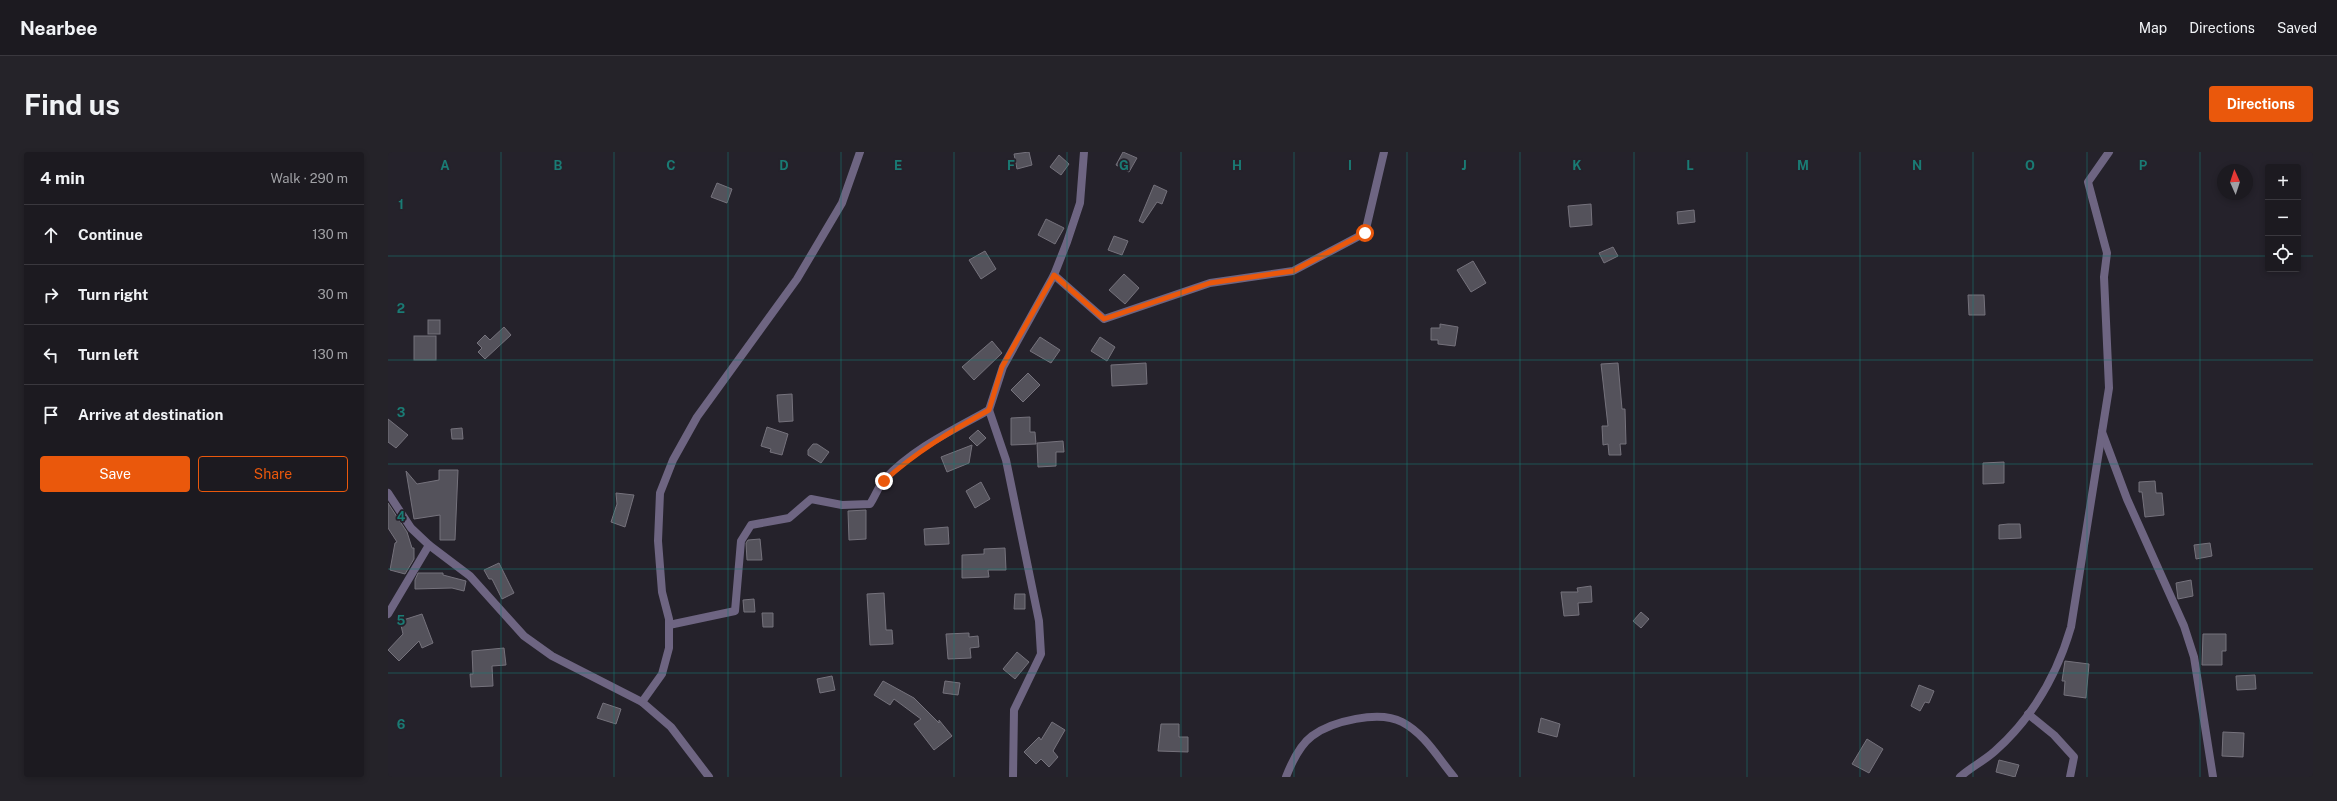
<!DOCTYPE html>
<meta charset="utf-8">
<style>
body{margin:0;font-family:"Public Sans",sans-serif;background:#252329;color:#f1f3f6}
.controls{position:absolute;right:12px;top:12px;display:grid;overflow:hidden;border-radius:4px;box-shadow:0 2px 6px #0003}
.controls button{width:36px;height:36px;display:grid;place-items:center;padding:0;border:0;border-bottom:1px solid #3a383e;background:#1c1a20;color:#f1f3f6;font:20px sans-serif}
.compass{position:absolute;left:1829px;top:12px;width:36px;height:36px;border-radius:50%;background:#1c1a20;box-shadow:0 2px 6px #0003;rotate:357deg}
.stop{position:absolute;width:12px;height:12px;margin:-9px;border:3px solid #ea580c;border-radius:50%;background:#fff}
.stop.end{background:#ea580c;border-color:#fff;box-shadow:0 1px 4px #0008}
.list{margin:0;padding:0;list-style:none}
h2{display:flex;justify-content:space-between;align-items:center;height:52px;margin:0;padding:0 16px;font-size:17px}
h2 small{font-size:13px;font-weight:400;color:#a0a1a5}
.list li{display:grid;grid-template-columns:26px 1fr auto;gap:12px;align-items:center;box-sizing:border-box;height:60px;padding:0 16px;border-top:1px solid #3a383e}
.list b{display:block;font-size:15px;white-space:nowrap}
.list em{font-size:13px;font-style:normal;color:#a0a1a5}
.actions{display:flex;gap:8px;padding:12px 16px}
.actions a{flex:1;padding:9px 0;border:1px solid #ea580c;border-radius:4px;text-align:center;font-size:14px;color:#ea580c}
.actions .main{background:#ea580c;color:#fff}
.icon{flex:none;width:22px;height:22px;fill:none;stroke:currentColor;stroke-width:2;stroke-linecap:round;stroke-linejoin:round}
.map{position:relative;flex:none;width:1925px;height:625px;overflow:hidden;border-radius:4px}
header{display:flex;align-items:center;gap:24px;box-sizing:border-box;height:56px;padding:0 20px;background:#1c1a20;border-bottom:1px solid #3a383e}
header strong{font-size:19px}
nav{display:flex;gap:22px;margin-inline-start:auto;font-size:14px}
.intro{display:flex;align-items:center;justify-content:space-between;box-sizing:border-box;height:96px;padding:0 24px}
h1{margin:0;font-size:28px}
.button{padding:10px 18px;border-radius:4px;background:#ea580c;color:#fff;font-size:14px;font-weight:700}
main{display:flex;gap:24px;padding:0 24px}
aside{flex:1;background:#1c1a20;border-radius:4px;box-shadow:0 2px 6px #0003}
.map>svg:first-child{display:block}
.building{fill:#54525b;stroke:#75727c}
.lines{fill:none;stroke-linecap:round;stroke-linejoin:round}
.street{stroke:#6e6582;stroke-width:8}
.route{stroke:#ea580c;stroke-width:5}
.grid{fill:none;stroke:#1a7b74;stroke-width:1;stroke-opacity:0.55}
.grid-label{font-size:13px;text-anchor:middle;font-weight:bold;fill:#1a7b74;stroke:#25222b;stroke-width:3.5;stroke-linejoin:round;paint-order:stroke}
</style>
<header>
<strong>Nearbee</strong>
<nav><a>Map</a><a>Directions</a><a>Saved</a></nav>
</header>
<div class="intro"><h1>Find us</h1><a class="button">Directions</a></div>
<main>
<aside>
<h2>4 min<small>Walk · 290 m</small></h2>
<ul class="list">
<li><svg class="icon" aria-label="ahead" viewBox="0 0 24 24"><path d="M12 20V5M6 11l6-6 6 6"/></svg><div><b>Continue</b></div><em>130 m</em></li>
<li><svg class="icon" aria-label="right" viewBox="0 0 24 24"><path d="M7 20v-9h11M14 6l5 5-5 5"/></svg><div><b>Turn right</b></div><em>30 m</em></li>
<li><svg class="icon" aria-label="left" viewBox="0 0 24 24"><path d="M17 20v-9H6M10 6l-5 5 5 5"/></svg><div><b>Turn left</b></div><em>130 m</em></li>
<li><svg class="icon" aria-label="arrive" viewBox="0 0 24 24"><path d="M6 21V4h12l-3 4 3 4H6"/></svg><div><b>Arrive at destination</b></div></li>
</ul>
<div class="actions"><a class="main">Save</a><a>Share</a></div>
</aside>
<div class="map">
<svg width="1925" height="625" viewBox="0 0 1925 625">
<rect width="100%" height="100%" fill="#25222b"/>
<g class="building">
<path d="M 641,0 L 644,13 L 629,17 L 626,2 Z"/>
<path d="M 735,0 L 749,6 L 741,20 L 728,13 Z"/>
<path d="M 671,3 L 681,12 L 673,23 L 662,15 Z"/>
<path d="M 329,31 L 344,37 L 339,51 L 323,45 Z"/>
<path d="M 766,33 L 779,39 L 774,52 L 769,50 L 755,71 L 751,69 Z"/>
<path d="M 1203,52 L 1204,73 L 1182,75 L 1180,54 Z"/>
<path d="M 1306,58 L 1307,70 L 1290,72 L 1289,60 Z"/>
<path d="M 658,67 L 676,76 L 667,92 L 650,83 Z"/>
<path d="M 726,84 L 740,89 L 734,103 L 720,98 Z"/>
<path d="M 1225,95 L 1230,104 L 1216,111 L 1211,101 Z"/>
<path d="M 597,99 L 608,117 L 593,127 L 581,108 Z"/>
<path d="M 1085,109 L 1098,131 L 1083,140 L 1069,118 Z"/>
<path d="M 736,122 L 751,136 L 737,152 L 721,138 Z"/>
<path d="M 1580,143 L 1596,143 L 1597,163 L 1581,163 Z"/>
<rect x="40" y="168" width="12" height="14"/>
<path d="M 1052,172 L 1070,175 L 1067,194 L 1050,192 L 1050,188 L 1043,188 L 1043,176 L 1052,176 Z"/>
<path d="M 116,175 L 123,183 L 97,207 L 90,200 L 94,196 L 89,191 L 97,183 L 102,188 Z"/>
<rect x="26" y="184" width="22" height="24"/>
<path d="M 652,185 L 672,198 L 663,211 L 642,199 Z"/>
<path d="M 712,185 L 727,195 L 719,209 L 703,199 Z"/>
<path d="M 604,189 L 614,201 L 586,228 L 574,215 Z"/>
<path d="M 758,211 L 759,232 L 724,234 L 723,213 Z"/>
<path d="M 1230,211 L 1234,257 L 1237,257 L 1238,292 L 1232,292 L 1233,303 L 1221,303 L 1220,292 L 1215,293 L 1214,274 L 1220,274 L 1213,212 Z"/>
<path d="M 640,221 L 652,233 L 635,250 L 623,238 Z"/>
<path d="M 404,242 L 405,269 L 391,270 L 389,243 Z"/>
<path d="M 642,265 L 642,280 L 647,280 L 648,292 L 623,293 L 623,266 Z"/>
<path d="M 0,267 L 20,283 L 8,296 L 0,290 Z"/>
<path d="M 379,275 L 400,282 L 394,303 L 382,300 L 383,297 L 373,294 Z"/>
<path d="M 74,276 L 75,287 L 64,287 L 63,277 Z"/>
<path d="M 590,278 L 598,286 L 589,294 L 581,286 Z"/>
<path d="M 675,289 L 676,300 L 668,300 L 668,314 L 650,315 L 649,291 Z"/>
<path d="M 425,292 L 429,292 L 441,300 L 433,311 L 420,303 L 420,298 Z"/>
<path d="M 584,293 L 581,311 L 559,320 L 553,305 Z"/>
<path d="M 1616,310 L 1616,331 L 1595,332 L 1595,311 Z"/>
<path d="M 51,318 L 70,318 L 67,388 L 52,388 L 52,363 L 26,367 L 18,319 L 29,332 L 51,328 Z"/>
<path d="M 1767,329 L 1768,341 L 1774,341 L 1776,363 L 1757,365 L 1754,340 L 1751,340 L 1751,330 Z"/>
<path d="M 593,330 L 602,347 L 587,356 L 578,339 Z"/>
<path d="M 228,341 L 246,343 L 237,375 L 223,370 L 229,352 Z"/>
<path d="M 0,351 L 19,380 L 24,396 L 26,396 L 26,407 L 17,422 L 2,418 L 7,391 L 9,390 L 0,376 Z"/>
<path d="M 478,358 L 478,387 L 461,388 L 460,359 Z"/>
<path d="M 1620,372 L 1632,372 L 1633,386 L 1611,387 L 1611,373 Z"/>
<path d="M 560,375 L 561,392 L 537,393 L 536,377 Z"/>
<path d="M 372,387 L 374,408 L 359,408 L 358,391 L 360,388 Z"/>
<path d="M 1822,391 L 1824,404 L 1808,407 L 1806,393 Z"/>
<path d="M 617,396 L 618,418 L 600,418 L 601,425 L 574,426 L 574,403 L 596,402 L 596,397 Z"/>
<path d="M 111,411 L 126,441 L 114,447 L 104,427 L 101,427 L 96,418 Z"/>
<path d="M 30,421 L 55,421 L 55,423 L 78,429 L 76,439 L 64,436 L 27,437 L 27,428 Z"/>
<path d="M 1803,428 L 1805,444 L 1790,447 L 1788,431 Z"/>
<path d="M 1203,434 L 1204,450 L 1190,451 L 1191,463 L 1176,464 L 1173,440 L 1190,440 L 1189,436 Z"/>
<path d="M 496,441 L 498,478 L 504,478 L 505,492 L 482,493 L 479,442 Z"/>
<path d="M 627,442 L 637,442 L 637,457 L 626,457 Z"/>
<path d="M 366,447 L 367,460 L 356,460 L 355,448 Z"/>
<path d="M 1253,460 L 1261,467 L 1253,476 L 1245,469 Z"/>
<path d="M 374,461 L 385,461 L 385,475 L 375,475 Z"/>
<path d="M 34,462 L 45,491 L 34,496 L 31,489 L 11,509 L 0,498 L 15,482 L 12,469 Z"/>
<path d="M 581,481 L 581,485 L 590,484 L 591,495 L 582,496 L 583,506 L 560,507 L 558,482 Z"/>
<path d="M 1815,482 L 1838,482 L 1838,499 L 1834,499 L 1834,513 L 1814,513 Z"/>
<path d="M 116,496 L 118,513 L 104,514 L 105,534 L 83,535 L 82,522 L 85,522 L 84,499 Z"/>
<path d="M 629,500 L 641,510 L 627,527 L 615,517 Z"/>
<path d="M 1677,509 L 1701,512 L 1698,546 L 1676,543 L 1677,529 L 1674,529 Z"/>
<path d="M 1867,523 L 1868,537 L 1849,538 L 1848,524 Z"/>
<path d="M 444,524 L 447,538 L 432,541 L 429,527 Z"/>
<path d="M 495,529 L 526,546 L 551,571 L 551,568 L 564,584 L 546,598 L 526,572 L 533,567 L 506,547 L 502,553 L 486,543 Z"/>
<path d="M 557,529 L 572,531 L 570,543 L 555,541 Z"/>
<path d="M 1531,533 L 1546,539 L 1541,551 L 1537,550 L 1532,559 L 1523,554 Z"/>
<path d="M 215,551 L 233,557 L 228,572 L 209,566 Z"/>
<path d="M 1153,566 L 1172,572 L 1169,585 L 1150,580 Z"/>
<path d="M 664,570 L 677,578 L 665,599 L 670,605 L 661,615 L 653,607 L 648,612 L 636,600 L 651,585 L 653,588 Z"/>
<path d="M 773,572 L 791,572 L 791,585 L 800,585 L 800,600 L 770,599 Z"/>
<path d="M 1835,580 L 1856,581 L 1855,605 L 1834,604 Z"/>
<path d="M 1479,587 L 1495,597 L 1481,621 L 1464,612 Z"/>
<path d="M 1611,608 L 1631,613 L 1627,625 L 1608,620 Z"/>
</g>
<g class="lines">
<g class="street">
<path d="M 666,123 L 716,167 L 822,131 L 905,119 L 977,81 L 996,0"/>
<path d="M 1714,280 L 1739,347 L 1796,474 L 1806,505 L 1825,625"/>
<path d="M 0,341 L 23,376 L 41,393 L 82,424 L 136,484 L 164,504 L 254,550 L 283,575 L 321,625"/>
<path d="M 0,462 L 41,393"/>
<path d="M 281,473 L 347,459 L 353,389 L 363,373 L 401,366 L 423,347 L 454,353 L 482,352 C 487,345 490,335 496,328 C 524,297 565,278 601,258"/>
<path d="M 254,550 L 274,522 L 281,496 L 281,467 L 274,440 L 270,389 L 272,341 L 285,308 L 309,265 L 409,127 L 454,51 L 472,0"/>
<path d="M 1640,562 L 1666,583 L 1686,605 L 1682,625"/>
<path d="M 625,625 L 626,558 L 653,502 L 651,469 L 618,308 L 601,258 L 615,215 L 666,123 L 679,90 L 692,51 L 696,0"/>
<path d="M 898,625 C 903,612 912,593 924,584 C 944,569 991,558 1014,570 C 1037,582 1050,606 1066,625"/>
<path d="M 1572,625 C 1583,615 1596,609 1607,599 C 1644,566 1669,523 1683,475 L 1721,236 L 1716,125 L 1719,101 L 1700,30 L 1721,0"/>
</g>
</g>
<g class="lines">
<path class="route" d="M 496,329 C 528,300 563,279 601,258 L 614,215 L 666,123 L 716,167 L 822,131 L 905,119 L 977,81"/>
</g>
<path class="grid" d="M 113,0 L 113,625M 226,0 L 226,625M 340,0 L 340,625M 453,0 L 453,625M 566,0 L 566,625M 679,0 L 679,625M 793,0 L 793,625M 906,0 L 906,625M 1019,0 L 1019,625M 1132,0 L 1132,625M 1246,0 L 1246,625M 1359,0 L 1359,625M 1472,0 L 1472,625M 1585,0 L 1585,625M 1699,0 L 1699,625M 1812,0 L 1812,625M 0,104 L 1880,104M 1910,104 L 1925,104M 0,208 L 1925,208M 0,312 L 1925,312M 0,417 L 1925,417M 0,521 L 1925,521"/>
<g class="grid-label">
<text x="57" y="18">A</text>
<text x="170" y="18">B</text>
<text x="283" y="18">C</text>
<text x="396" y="18">D</text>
<text x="510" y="18">E</text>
<text x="623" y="18">F</text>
<text x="736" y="18">G</text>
<text x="849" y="18">H</text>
<text x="962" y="18">I</text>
<text x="1076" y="18">J</text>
<text x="1189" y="18">K</text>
<text x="1302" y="18">L</text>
<text x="1415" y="18">M</text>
<text x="1529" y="18">N</text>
<text x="1642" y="18">O</text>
<text x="1755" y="18">P</text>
<text x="13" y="57">1</text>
<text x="13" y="161">2</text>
<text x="13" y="265">3</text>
<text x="13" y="369">4</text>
<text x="13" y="473">5</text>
<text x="13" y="577">6</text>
</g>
</svg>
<div class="controls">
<button>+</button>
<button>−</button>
<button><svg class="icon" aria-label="locate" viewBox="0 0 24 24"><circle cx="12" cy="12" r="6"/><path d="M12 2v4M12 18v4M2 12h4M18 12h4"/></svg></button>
</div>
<svg class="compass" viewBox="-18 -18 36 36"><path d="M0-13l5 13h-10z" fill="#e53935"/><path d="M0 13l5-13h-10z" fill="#a0a1a5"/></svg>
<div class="stop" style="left:977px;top:81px"></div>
<div class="stop end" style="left:496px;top:329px"></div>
</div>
</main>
